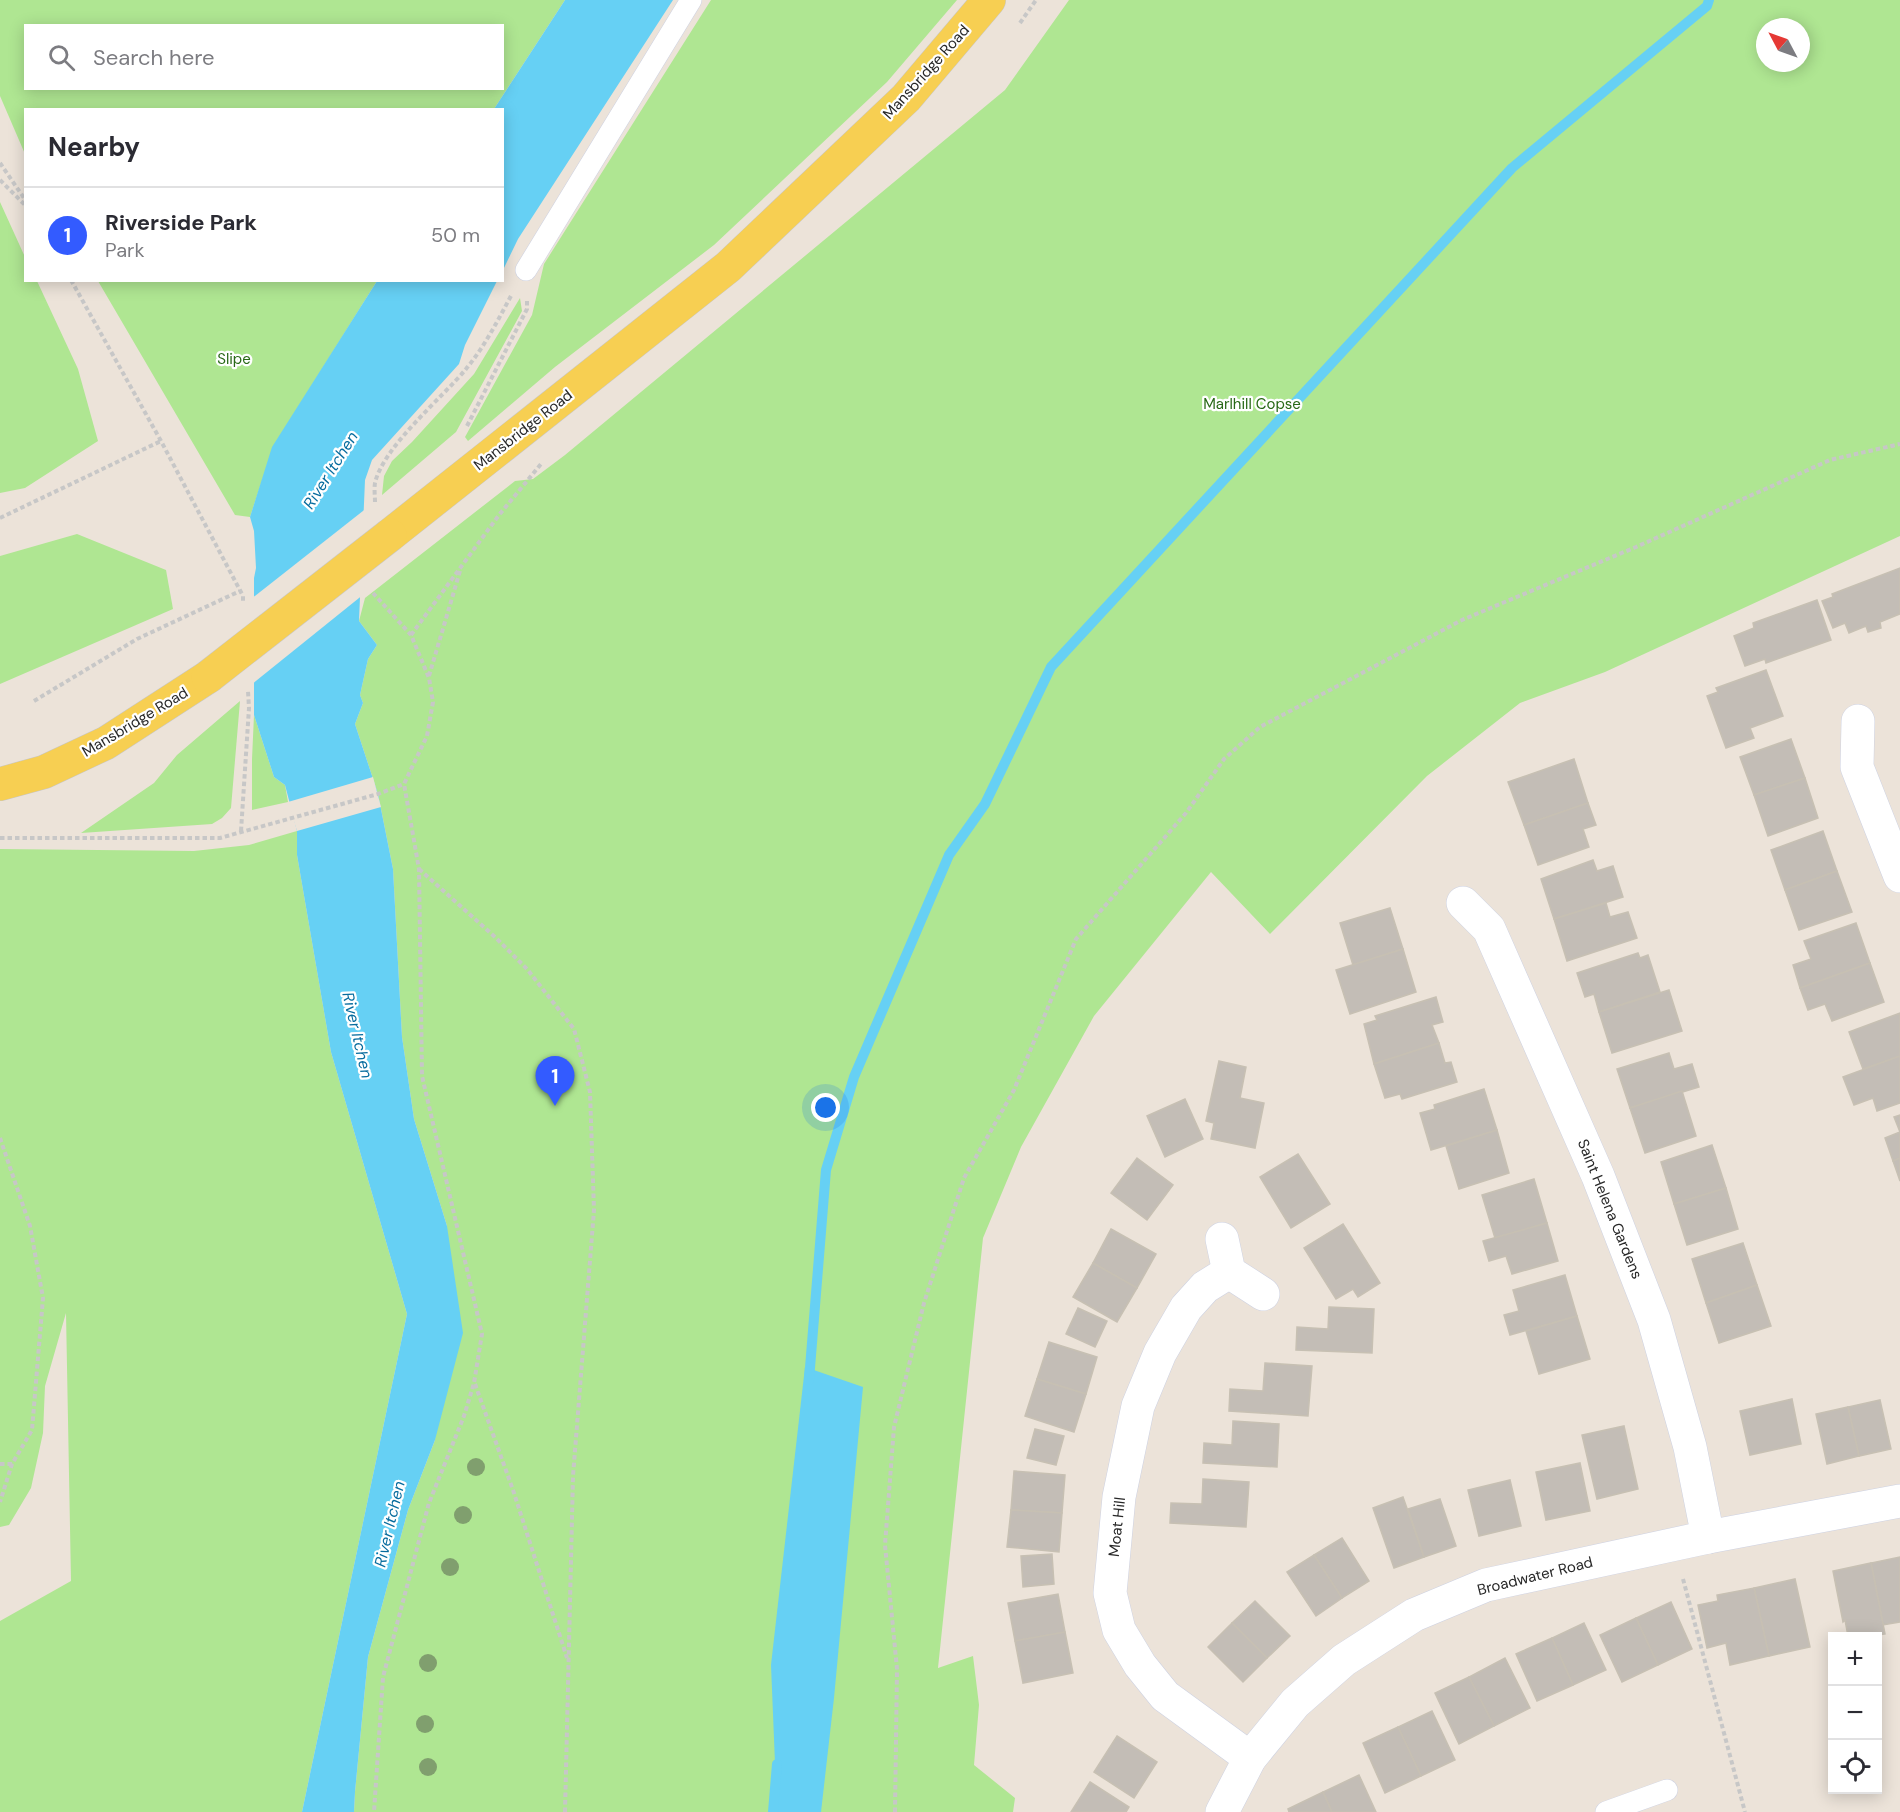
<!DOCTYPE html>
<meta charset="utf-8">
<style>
body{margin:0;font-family:"DM Sans",sans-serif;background:#f2f2f3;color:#2b2b33}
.controls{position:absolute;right:18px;bottom:18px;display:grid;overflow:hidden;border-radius:0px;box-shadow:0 3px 15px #0003}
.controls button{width:54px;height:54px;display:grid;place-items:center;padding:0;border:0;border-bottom:2px solid #e1e1e2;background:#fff;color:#2b2b33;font:30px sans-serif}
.compass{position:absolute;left:1756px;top:18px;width:54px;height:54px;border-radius:50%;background:#fff;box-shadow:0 3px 15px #0003;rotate:311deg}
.you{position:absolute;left:826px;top:1108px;width:21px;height:21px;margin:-15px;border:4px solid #fff;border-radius:50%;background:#1a73e8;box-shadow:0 0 0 9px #1a73e833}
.badge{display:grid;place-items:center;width:39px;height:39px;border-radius:50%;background:#335bff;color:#fff;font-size:20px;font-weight:700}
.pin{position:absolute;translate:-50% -50px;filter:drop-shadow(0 2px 3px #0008)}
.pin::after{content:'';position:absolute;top:32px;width:21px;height:18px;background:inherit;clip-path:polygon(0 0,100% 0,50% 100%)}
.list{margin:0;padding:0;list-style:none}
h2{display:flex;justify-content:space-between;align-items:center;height:78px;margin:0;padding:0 24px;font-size:26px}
h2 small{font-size:20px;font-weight:400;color:#7c7c81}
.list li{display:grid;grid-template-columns:39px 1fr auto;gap:18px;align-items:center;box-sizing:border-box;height:96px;padding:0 24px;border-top:2px solid #e1e1e2}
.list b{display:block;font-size:22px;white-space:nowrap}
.list p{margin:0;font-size:20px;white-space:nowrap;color:#7c7c81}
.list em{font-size:20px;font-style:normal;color:#7c7c81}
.icon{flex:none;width:33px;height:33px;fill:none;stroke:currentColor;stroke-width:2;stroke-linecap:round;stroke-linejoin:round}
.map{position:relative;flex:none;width:1900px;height:1812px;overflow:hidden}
.search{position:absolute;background:#fff;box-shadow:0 3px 15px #0003;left:24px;top:24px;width:480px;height:66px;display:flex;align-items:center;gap:15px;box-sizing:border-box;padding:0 21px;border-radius:0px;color:#7c7c81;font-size:22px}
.panel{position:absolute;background:#fff;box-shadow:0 3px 15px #0003;left:24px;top:108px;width:480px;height:174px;border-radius:0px}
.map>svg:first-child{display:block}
.green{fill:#afe692;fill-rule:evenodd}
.water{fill:#66d0f4}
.pier{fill:#ece3d9}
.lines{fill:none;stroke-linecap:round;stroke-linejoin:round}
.stream{stroke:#66d0f4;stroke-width:10}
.building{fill:#c3bdb6;stroke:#c7c0b3;stroke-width:1.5}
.lane-casing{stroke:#ced2e2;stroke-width:22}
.street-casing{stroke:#ced2e2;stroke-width:34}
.primary-casing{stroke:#c7c7c7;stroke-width:34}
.path{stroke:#c7c7c7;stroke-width:4;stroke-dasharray:4.5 3;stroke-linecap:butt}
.lane{stroke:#fff;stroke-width:21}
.street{stroke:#fff;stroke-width:33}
.primary{stroke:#f7cf52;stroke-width:33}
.primary-bridge-casing{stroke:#c7c7c7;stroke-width:34;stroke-linecap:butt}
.primary-bridge{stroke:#f7cf52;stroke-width:33}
.tree{fill:#809f6e}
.labels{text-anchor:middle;stroke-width:4.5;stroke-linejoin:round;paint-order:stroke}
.street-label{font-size:15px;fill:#282828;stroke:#fff}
.park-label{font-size:15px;fill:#286816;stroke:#fff}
.water-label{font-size:16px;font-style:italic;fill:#076c9e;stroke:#fff}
</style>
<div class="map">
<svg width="1900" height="1812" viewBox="0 0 1900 1812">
<rect width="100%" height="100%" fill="#ece3d9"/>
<g class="green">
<path d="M 0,0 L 565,0 L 494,109 L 26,110 L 25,154 L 0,96 ZM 26,26 L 502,26 L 502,88 L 26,88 Z"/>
<path d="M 711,0 L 957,0 L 887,82 L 714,245 L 555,367 L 468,441 L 465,437 L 532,315 L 544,264 Z"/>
<path d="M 1069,0 L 1900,0 L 1900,536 L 1605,672 L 1520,703 L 1427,776 L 1270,934 L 1211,872 L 1094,1016 L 1021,1147 L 983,1238 L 938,1668 L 973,1656 L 979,1705 L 974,1765 L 1015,1798 L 1013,1812 L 354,1812 L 355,1792 L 368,1657 L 408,1510 L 435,1440 L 447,1226 L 414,1119 L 402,1037 L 393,869 L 378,794 L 355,724 L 363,703 L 360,695 L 368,659 L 377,645 L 359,621 L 365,598 L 515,481 L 533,479 L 565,455 L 1005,90 ZM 1765,27 L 1801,27 L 1801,63 L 1765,63 Z"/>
<path d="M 0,202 L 25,257 L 26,280 L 37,281 L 78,369 L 98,441 L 25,488 L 0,493 Z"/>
<path d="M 98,281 L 377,281 L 273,447 L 250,517 L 235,515 Z"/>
<path d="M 520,298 L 522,311 L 456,432 L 382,495 L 384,476 L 392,461 L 412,442 L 474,374 Z"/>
<path d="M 77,534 L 166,570 L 173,609 L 0,684 L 0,556 Z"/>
<path d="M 240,701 L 231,808 L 222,818 L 212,824 L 81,833 L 154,783 L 177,755 Z"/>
<path d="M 254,715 L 274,777 L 285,785 L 288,802 L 252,810 L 252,759 Z"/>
<path d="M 297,831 L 297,855 L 331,1052 L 407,1314 L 302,1812 L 0,1812 L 0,1621 L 71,1581 L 66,1313 L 45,1386 L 43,1433 L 31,1488 L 9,1525 L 0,1527 L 0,849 L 194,851 L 249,845 Z"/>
</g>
<g class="water">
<path d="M 565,0 L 673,0 L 518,239 L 503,270 L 502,110 L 494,109 Z"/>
<path d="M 377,281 L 497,281 L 465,345 L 459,364 L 372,460 L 365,480 L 359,621 L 377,645 L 368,659 L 360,695 L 363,703 L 355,724 L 378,794 L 393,869 L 402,1037 L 414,1119 L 447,1226 L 463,1333 L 435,1440 L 408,1510 L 368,1657 L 355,1792 L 354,1812 L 302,1812 L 407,1314 L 331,1052 L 297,855 L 297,831 L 285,785 L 274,777 L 254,715 L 254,578 L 256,568 L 254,531 L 250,517 L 272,447 Z"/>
<path d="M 805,1367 L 863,1387 L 834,1698 L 821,1812 L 777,1812 L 771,1665 Z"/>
</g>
<g class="pier">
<path d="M 368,507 L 364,594 L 251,685 L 251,599 Z"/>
<path d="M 373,777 L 381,807 L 297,831 L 288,802 Z"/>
</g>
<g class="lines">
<g class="stream">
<path d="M 809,1380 L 826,1170 L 854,1077 L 949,855 L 985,804 L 1051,667 L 1512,168 L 1707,6 L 1709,0"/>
<path d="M 773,1812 L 777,1764"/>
</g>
</g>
<g class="building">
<path d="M 1900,568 L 1900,614 L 1880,622 L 1881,628 L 1868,632 L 1866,626 L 1849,633 L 1845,623 L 1833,628 L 1822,601 L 1833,597 L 1832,594 Z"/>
<path d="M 1817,600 L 1831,640 L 1766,663 L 1765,659 L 1745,666 L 1734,636 L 1754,628 L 1753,623 Z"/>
<path d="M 1766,670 L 1783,716 L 1750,728 L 1754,738 L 1726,748 L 1707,696 L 1718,692 L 1716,688 Z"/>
<path d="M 1791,739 L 1805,778 L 1754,795 L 1740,757 Z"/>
<path d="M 1574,759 L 1588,803 L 1524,825 L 1508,782 Z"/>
<path d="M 1805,778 L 1818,818 L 1768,836 L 1754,795 Z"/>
<path d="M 1588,803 L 1596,825 L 1583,829 L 1589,847 L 1538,865 L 1524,825 Z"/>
<path d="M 1823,831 L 1837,871 L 1785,890 L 1771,850 Z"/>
<path d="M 1593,860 L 1597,871 L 1613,866 L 1623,897 L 1554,919 L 1541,879 Z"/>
<path d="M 1837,871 L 1852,912 L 1799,930 L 1785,890 Z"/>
<path d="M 1606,903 L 1610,917 L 1628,912 L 1637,938 L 1567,961 L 1554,919 Z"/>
<path d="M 1390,908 L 1403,949 L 1353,965 L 1340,923 Z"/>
<path d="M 1856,923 L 1870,963 L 1800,988 L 1793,965 L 1811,959 L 1804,941 Z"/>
<path d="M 1403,949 L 1416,992 L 1350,1014 L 1336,970 Z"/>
<path d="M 1638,953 L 1640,958 L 1648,955 L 1660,992 L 1599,1012 L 1594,994 L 1585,997 L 1577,973 Z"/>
<path d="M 1870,963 L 1884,1002 L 1832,1021 L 1825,1004 L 1808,1010 L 1800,988 Z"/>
<path d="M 1669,990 L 1682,1031 L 1612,1053 L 1599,1012 Z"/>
<path d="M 1436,997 L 1443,1022 L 1432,1025 L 1439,1043 L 1374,1064 L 1364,1024 L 1377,1020 L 1375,1016 Z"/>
<path d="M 1900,1013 L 1900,1056 L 1863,1069 L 1849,1032 Z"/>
<path d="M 1439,1043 L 1445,1063 L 1451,1062 L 1457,1082 L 1402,1099 L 1400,1094 L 1385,1098 L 1374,1064 Z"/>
<path d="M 1669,1053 L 1674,1069 L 1692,1064 L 1699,1087 L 1630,1108 L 1617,1069 Z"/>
<path d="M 1900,1056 L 1900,1103 L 1877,1111 L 1873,1098 L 1854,1105 L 1843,1077 Z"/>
<path d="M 1219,1061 L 1246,1067 L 1240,1098 L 1264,1103 L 1255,1148 L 1211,1139 L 1214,1123 L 1206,1121 Z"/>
<path d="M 1484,1089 L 1497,1130 L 1431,1150 L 1420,1113 L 1435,1109 L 1434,1105 Z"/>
<path d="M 1682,1091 L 1696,1136 L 1645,1153 L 1630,1108 Z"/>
<path d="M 1185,1099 L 1203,1139 L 1165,1157 L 1147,1116 Z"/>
<path d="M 1900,1115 L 1900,1158 L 1893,1161 L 1885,1138 L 1900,1132 L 1894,1117 Z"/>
<path d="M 1497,1130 L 1509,1173 L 1459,1189 L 1446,1146 Z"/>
<path d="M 1712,1145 L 1726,1188 L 1674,1204 L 1661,1162 Z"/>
<path d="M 1298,1154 L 1330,1204 L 1291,1228 L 1260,1177 Z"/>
<path d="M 1137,1158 L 1173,1185 L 1147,1220 L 1111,1193 Z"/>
<path d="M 1900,1158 L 1900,1181 L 1893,1161 Z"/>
<path d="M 1534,1179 L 1547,1223 L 1495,1238 L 1482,1195 Z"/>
<path d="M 1726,1188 L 1738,1229 L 1687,1245 L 1674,1204 Z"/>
<path d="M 1547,1223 L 1558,1261 L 1512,1274 L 1506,1256 L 1489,1261 L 1483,1241 Z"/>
<path d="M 1343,1224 L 1380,1283 L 1358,1297 L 1353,1289 L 1336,1299 L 1304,1248 Z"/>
<path d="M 1111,1229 L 1156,1254 L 1137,1288 L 1093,1263 Z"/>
<path d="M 1743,1243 L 1757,1285 L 1706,1303 L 1692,1259 Z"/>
<path d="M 1093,1263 L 1137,1288 L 1117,1322 L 1073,1297 Z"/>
<path d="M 1565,1275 L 1577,1316 L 1510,1335 L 1504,1315 L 1519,1311 L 1513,1290 Z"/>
<path d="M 1757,1285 L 1771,1326 L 1719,1343 L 1706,1303 Z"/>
<path d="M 1329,1307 L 1374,1309 L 1372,1353 L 1296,1350 L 1297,1327 L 1328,1329 Z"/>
<path d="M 1078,1308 L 1107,1321 L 1095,1347 L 1066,1334 Z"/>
<path d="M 1577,1316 L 1590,1359 L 1539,1374 L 1526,1331 Z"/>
<path d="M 1049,1342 L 1097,1357 L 1086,1394 L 1037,1379 Z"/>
<path d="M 1265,1363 L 1312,1366 L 1308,1416 L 1229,1411 L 1230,1389 L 1263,1391 Z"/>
<path d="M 1037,1379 L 1086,1394 L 1074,1432 L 1025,1416 Z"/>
<path d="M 1792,1399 L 1801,1444 L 1750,1455 L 1740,1411 Z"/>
<path d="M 1880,1400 L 1891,1449 L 1859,1456 L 1848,1407 Z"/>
<path d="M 1848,1407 L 1859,1456 L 1827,1464 L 1816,1414 Z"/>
<path d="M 1233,1421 L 1279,1424 L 1277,1467 L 1203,1463 L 1204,1443 L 1232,1445 Z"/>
<path d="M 1624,1426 L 1638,1489 L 1597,1499 L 1582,1435 Z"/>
<path d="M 1035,1429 L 1064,1436 L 1056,1465 L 1027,1458 Z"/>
<path d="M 1580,1463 L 1590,1511 L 1546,1520 L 1536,1472 Z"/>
<path d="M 1014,1471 L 1065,1475 L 1062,1513 L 1011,1510 Z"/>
<path d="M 1203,1479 L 1249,1482 L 1246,1527 L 1170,1523 L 1171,1503 L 1202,1504 Z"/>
<path d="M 1510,1480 L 1521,1526 L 1479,1536 L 1468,1490 Z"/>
<path d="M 1403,1497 L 1424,1557 L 1394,1568 L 1373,1508 Z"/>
<path d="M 1440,1499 L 1456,1546 L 1424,1557 L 1408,1509 Z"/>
<path d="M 1011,1510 L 1062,1513 L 1059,1552 L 1007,1547 Z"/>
<path d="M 1342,1538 L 1369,1581 L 1342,1598 L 1314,1555 Z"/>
<path d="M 1052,1554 L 1054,1584 L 1023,1587 L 1021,1556 Z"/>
<path d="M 1314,1555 L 1342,1598 L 1316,1616 L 1287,1572 Z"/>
<path d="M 1900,1557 L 1900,1622 L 1883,1625 L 1871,1563 Z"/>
<path d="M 1871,1563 L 1885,1634 L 1873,1636 L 1848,1636 L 1845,1620 L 1843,1622 L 1833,1571 Z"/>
<path d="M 1795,1579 L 1810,1647 L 1769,1656 L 1754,1588 Z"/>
<path d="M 1754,1588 L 1769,1656 L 1730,1665 L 1726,1643 L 1707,1648 L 1698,1605 L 1718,1601 L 1717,1595 Z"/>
<path d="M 1058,1594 L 1065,1632 L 1015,1641 L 1008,1603 Z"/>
<path d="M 1255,1601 L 1290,1636 L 1267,1658 L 1232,1623 Z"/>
<path d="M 1671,1602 L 1692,1649 L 1658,1665 L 1636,1618 Z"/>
<path d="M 1636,1618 L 1658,1665 L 1622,1682 L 1600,1635 Z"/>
<path d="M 1232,1623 L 1267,1658 L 1243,1682 L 1208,1647 Z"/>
<path d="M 1584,1623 L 1606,1670 L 1573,1685 L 1552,1638 Z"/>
<path d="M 1065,1632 L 1073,1673 L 1023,1683 L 1015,1641 Z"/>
<path d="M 1552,1638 L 1573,1685 L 1537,1701 L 1516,1654 Z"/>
<path d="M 1505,1658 L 1530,1708 L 1494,1726 L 1469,1677 Z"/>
<path d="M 1469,1677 L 1494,1726 L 1459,1744 L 1435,1693 Z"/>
<path d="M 1432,1711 L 1455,1760 L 1421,1776 L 1398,1727 Z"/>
<path d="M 1398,1727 L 1421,1776 L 1385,1793 L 1363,1743 Z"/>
<path d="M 1117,1736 L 1157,1762 L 1134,1798 L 1094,1772 Z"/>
<path d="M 1359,1775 L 1376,1812 L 1332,1812 L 1323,1792 Z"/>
<path d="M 1090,1782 L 1129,1807 L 1126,1812 L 1071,1812 Z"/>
<path d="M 1323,1792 L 1332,1812 L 1289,1812 L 1288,1809 Z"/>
</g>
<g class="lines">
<defs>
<g id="lane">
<path d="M 526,270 L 691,0"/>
<path d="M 1606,1812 L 1667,1790"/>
</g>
<g id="street">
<path d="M 1858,721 L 1857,767 L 1900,876"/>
<path d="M 1463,903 L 1489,929 L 1598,1176 L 1654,1320 L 1690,1447 L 1708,1537"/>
<path d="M 1222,1239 L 1229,1272 L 1263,1294"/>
<path d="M 1229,1272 L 1205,1287 L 1186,1308 L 1160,1353 L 1138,1406 L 1119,1497 L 1110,1593 L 1119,1630 L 1140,1665 L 1165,1696 L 1250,1758"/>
<path d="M 1222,1812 L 1250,1758 L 1295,1703 L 1344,1660 L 1414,1615 L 1486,1585 L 1708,1537 L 1900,1501"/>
</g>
<g id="primary">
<path d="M 390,535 L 728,267 L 906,98 L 989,0"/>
<path d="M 0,784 L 44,772 L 106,743 L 208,677"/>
</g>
</defs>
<use href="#lane" class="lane-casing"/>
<use href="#street" class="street-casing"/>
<use href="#primary" class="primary-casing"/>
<g class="path">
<path d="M 1020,23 L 1036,0"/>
<path d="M 0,163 L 26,201"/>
<path d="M 0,180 L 26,206"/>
<path d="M 71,280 L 161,441 L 243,596 L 243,603"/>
<path d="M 467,426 L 527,309 L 527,298"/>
<path d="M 375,502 C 375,496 374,489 375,483 C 383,447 442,398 466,369 C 485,346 498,320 512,294"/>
<path d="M 0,518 L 161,441"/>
<path d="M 373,593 L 411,635 L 429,678 L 433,702 L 427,736 L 404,784 L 419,869 L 422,1076 L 482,1334 L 474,1383 L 464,1416 L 429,1503 L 383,1677 L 374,1812"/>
<path d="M 411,635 L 499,515 L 541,464"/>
<path d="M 429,676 L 460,571"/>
<path d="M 34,701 L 137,639 L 240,591"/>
<path d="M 241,831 L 249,708 L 248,691"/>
<path d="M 0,838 L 220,838 L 378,794 L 404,784"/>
<path d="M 419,869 L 495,937 L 527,969 L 574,1029 L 590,1092 L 594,1210 L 573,1476 L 565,1812"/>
<path d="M 0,1138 L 30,1226 L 43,1298 L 32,1430 L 12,1464 L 0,1502"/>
<path d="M 475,1384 L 513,1490 L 567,1658"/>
<path d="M 0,1464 L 12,1464"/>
<path d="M 1683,1579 L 1745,1812"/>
<path d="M 895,1812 L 897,1669 L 885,1545 L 894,1427 L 924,1303 L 964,1178 L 1014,1090 L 1076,939 L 1186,813 L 1224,759 L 1260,727 L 1462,620 L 1636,547 L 1830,460 L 1900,444"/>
</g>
<use href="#lane" class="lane"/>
<use href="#street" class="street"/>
<use href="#primary" class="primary"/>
<defs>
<path id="primary-bridge" d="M 208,677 L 390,535"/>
</defs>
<use href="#primary-bridge" class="primary-bridge-casing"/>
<use href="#primary-bridge" class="primary-bridge"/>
</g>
<g class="tree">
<circle cx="476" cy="1467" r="9"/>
<circle cx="463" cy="1515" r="9"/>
<circle cx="450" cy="1567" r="9"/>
<circle cx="428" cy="1663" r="9"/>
<circle cx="425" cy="1724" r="9"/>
<circle cx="428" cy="1767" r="9"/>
</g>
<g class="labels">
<g class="street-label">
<text transform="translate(926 72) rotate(-48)" y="5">Mansbridge Road</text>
<text transform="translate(523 430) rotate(-38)" y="5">Mansbridge Road</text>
<text transform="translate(135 722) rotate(-31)" y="5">Mansbridge Road</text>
<text transform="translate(1610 1209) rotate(68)" y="5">Saint Helena Gardens</text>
<text transform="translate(1117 1527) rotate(-84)" y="5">Moat Hill</text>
<text transform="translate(1535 1576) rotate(-14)" y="5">Broadwater Road</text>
</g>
<g class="park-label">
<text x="234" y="364">Slipe</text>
<text x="1252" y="409">Marlhill Copse</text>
</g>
<g class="water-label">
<text transform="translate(330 470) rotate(-58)" y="6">River Itchen</text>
<text transform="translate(358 1035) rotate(77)" y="6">River Itchen</text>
<text transform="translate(389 1524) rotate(-77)" y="6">River Itchen</text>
</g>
</g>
</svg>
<div class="controls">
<button>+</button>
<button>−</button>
<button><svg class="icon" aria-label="locate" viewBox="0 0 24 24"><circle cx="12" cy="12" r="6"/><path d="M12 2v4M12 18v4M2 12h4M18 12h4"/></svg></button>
</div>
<svg class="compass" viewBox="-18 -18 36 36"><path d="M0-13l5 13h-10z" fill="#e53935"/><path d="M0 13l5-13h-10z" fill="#7c7c81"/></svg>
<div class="you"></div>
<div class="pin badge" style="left:555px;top:1106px">1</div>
<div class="search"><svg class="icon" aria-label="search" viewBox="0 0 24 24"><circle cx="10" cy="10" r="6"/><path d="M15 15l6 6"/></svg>Search here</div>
<section class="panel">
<h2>Nearby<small></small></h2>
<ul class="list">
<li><span class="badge">1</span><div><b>Riverside Park</b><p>Park</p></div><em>50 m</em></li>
</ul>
</section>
</div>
